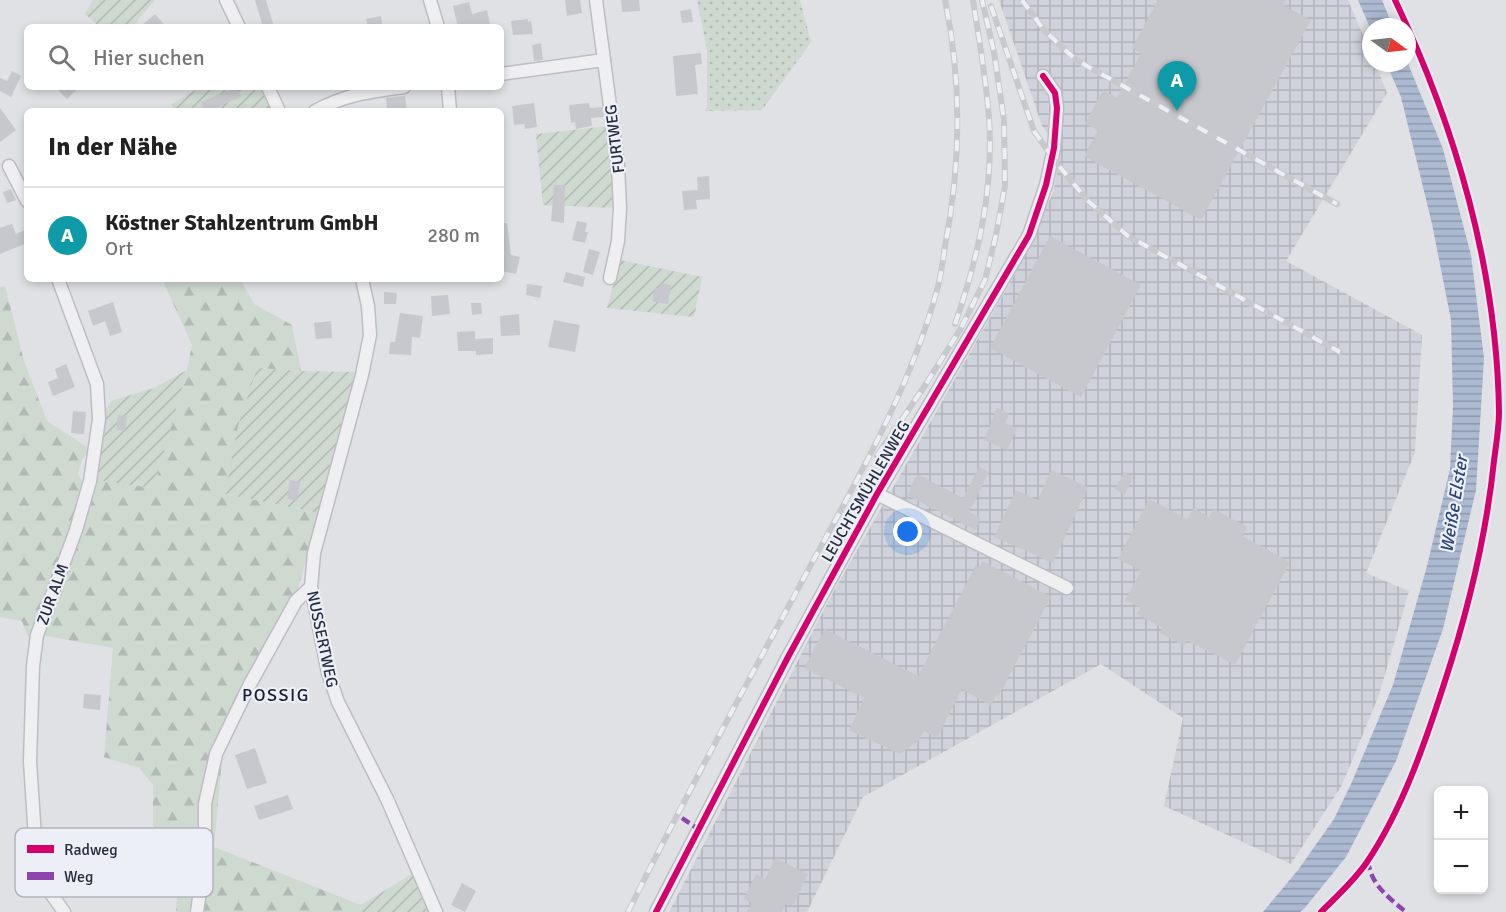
<!DOCTYPE html>
<html lang="de">
<meta charset="utf-8">
<style>
body{margin:0;font-family:Signika,sans-serif;background:#f6f6f6;color:#222}
.controls{position:absolute;right:18px;bottom:18px;display:grid;overflow:hidden;border-radius:9px;box-shadow:0 3px 9px #0003}
.controls button{width:54px;height:54px;display:grid;place-items:center;padding:0;border:0;border-bottom:2px solid #e0e0e0;background:#fff;color:#222;font:30px sans-serif}
.compass{position:absolute;left:1362px;top:18px;width:54px;height:54px;border-radius:50%;background:#fff;box-shadow:0 3px 9px #0003;rotate:105deg}
.you{position:absolute;left:908px;top:532px;width:21px;height:21px;margin:-15px;border:4px solid #fff;border-radius:50%;background:#1a73e8;box-shadow:0 0 0 9px #1a73e833}
.badge{display:grid;place-items:center;width:39px;height:39px;border-radius:50%;background:#676b78;color:#fff;font-size:20px;font-weight:700}
.pin{position:absolute;translate:-50% -50px;filter:drop-shadow(0 2px 3px #0008)}
.pin::after{content:'';position:absolute;top:32px;width:21px;height:18px;background:inherit;clip-path:polygon(0 0,100% 0,50% 100%)}
.list{margin:0;padding:0;list-style:none}
h2{display:flex;justify-content:space-between;align-items:center;height:78px;margin:0;padding:0 24px;font-size:26px}
h2 small{font-size:20px;font-weight:400;color:#767676}
.list li{display:grid;grid-template-columns:39px 1fr auto;gap:18px;align-items:center;box-sizing:border-box;height:96px;padding:0 24px;border-top:2px solid #e0e0e0}
.list b{display:block;font-size:22px;white-space:nowrap}
.list p{margin:0;font-size:20px;white-space:nowrap;color:#767676}
.list em{font-size:20px;font-style:normal;color:#767676}
.icon{flex:none;width:33px;height:33px;fill:none;stroke:currentColor;stroke-width:2;stroke-linecap:round;stroke-linejoin:round}
.map{position:relative;flex:none;width:1506px;height:912px;overflow:hidden}
.search{position:absolute;background:#fff;box-shadow:0 3px 9px #0003;left:24px;top:24px;width:480px;height:66px;display:flex;align-items:center;gap:15px;box-sizing:border-box;padding:0 21px;border-radius:9px;color:#767676;font-size:22px}
.panel{position:absolute;background:#fff;box-shadow:0 3px 9px #0003;left:24px;top:108px;width:480px;height:174px;border-radius:9px}
.map>svg:first-child{display:block}
.industrial{fill:url(#industrial-grid)}
.grass{fill:url(#grass-dots)}
.forest{fill:url(#forest-firs)}
.garden{fill:url(#garden-furrows)}
.water{fill:url(#water-rules)}
.building{fill:#c6c8cd}
.lines{fill:none;stroke-linecap:round;stroke-linejoin:round}
.street-casing{stroke:#bcbec2;stroke-width:15}
.street{stroke:#efeff2;stroke-width:12}
.rail-casing{stroke:#c8c9cd;stroke-width:6}
.rail{stroke:#eceff5;stroke-width:4;stroke-dasharray:11;stroke-linecap:butt}
.quiet{stroke:#8e44ad;stroke-width:4.5;stroke-dasharray:9 4.5;stroke-linecap:butt}
.cycleway-casing{stroke:#eceff5;stroke-width:10}
.cycleway{stroke:#d6006c;stroke-width:6}
.labels{text-anchor:middle;stroke-width:4.5;stroke-linejoin:round;paint-order:stroke}
.street-label{font-size:16px;fill:#262c3e;stroke:#eceff5}
.water-label{font-size:18px;font-style:italic;fill:#2f4574;stroke:#eceff5}
.neighbourhood-label{font-size:18px;letter-spacing:1.5px;fill:#181d2f;stroke:#eceff5}
.key{fill:#eceff5;stroke:#b1b4be;stroke-width:1.5}
.key-label{font-size:16px;fill:#262c3e}
</style>
<div class="map">
<svg width="1506" height="912" viewBox="0 0 1506 912">
<defs>
<pattern id="industrial-grid" width="8" height="8" patternUnits="userSpaceOnUse" patternTransform="scale(1.5)"><rect width="8" height="8" fill="#cfd2da"/><path d="M0 4h8M4 0v8" fill="none" stroke="#b2b4bc"/></pattern>
<pattern id="grass-dots" width="8" height="8" patternUnits="userSpaceOnUse" patternTransform="scale(1.5)"><rect width="8" height="8" fill="#ced9d0"/><path d="M2 2h.1M6 6h.1" fill="none" stroke="#b1bab4" stroke-width="1.8" stroke-linecap="round"/></pattern>
<pattern id="forest-firs" width="22" height="20" patternUnits="userSpaceOnUse" patternTransform="scale(1.5)"><rect width="22" height="20" fill="#ced9d0"/><path d="M5 1l3.5 6h-7zM16 11l3.5 6h-7z" fill="#b1bab4"/></pattern>
<pattern id="garden-furrows" width="10" height="10" patternUnits="userSpaceOnUse" patternTransform="scale(1.5)"><rect width="10" height="10" fill="#ced9d0"/><path d="M-1 1l2-2M0 10L10 0M9 11l2-2" fill="none" stroke="#b1bab4"/></pattern>
<pattern id="water-rules" width="6" height="5" patternUnits="userSpaceOnUse" patternTransform="scale(1.5)"><rect width="6" height="5" fill="#acbad1"/><path d="M0 2.5h6" fill="none" stroke="#8c97ab"/></pattern>
</defs>
<rect width="100%" height="100%" fill="#dfe1e5"/>
<path class="industrial" d="M 999,0 L 1348,0 L 1371,54 L 1371,63 L 1375,63 L 1387,93 L 1286,261 L 1422,335 L 1415,452 L 1366,573 L 1409,591 L 1379,695 L 1342,785 L 1291,864 L 1164,806 L 1183,718 L 1101,664 L 863,797 L 807,912 L 669,912 L 831,596 L 1015,274 L 1053,193 L 1061,151 L 1042,126 Z"/>
<path class="grass" d="M 697,0 L 800,0 L 811,42 L 762,110 L 704,111 L 707,107 L 707,50 Z"/>
<path class="forest" d="M 162,279 L 240,279 L 254,304 L 292,325 L 301,371 L 257,368 L 225,494 L 319,513 L 297,593 L 219,743 L 222,759 L 214,847 L 361,905 L 361,912 L 176,912 L 178,883 L 166,867 L 165,837 L 153,826 L 153,785 L 139,768 L 104,757 L 113,648 L 40,635 L 28,637 L 22,621 L 0,617 L 0,287 L 5,286 L 24,361 L 47,421 L 90,449 L 82,460 L 78,474 L 83,483 L 94,480 L 154,488 L 187,370 L 192,345 Z"/>
<g class="garden">
<path d="M 93,0 L 155,0 L 132,27 L 100,27 L 85,14 Z"/>
<path d="M 201,87 L 264,87 L 276,111 L 175,111 L 171,104 Z"/>
<path d="M 608,126 L 615,176 L 616,208 L 543,205 L 536,134 Z"/>
<path d="M 620,260 L 702,277 L 694,317 L 607,308 Z"/>
<path d="M 257,368 L 301,371 L 357,372 L 319,513 L 225,494 L 238,426 Z"/>
<path d="M 187,370 L 154,488 L 94,480 L 104,412 L 111,401 L 154,388 Z"/>
<path d="M 412,874 L 429,912 L 361,912 L 361,905 Z"/>
</g>
<g class="water">
<path d="M 1358,0 L 1382,0 L 1393,27 L 1371,27 L 1371,30 Z"/>
<path d="M 1407,61 L 1443,149 L 1471,255 L 1484,358 L 1476,490 L 1443,629 L 1396,761 L 1346,857 L 1304,909 L 1300,912 L 1263,912 L 1298,870 L 1334,819 L 1351,784 L 1393,685 L 1427,566 L 1450,469 L 1453,406 L 1451,320 L 1432,224 L 1401,97 L 1386,63 L 1407,63 Z"/>
</g>
<g class="building">
<path d="M 255,0 L 266,0 L 274,27 L 263,27 Z"/>
<path d="M 565,0 L 580,0 L 582,13 L 567,16 Z"/>
<path d="M 621,0 L 639,0 L 640,11 L 622,12 Z"/>
<path d="M 1158,0 L 1286,0 L 1283,5 L 1311,20 L 1201,220 L 1084,156 L 1098,130 L 1085,124 L 1103,90 L 1117,98 L 1141,53 L 1132,48 Z"/>
<path d="M 469,2 L 472,14 L 487,10 L 490,24 L 476,27 L 458,27 L 453,6 Z"/>
<path d="M 691,9 L 693,22 L 682,23 L 680,11 Z"/>
<path d="M 155,14 L 166,27 L 140,27 Z"/>
<path d="M 381,16 L 383,27 L 368,27 L 366,19 Z"/>
<path d="M 528,19 L 528,22 L 531,21 L 533,34 L 513,35 L 511,21 Z"/>
<path d="M 541,43 L 543,60 L 534,61 L 532,45 Z"/>
<path d="M 701,53 L 702,64 L 695,65 L 698,94 L 676,96 L 673,56 Z"/>
<path d="M 12,71 L 21,76 L 11,97 L 0,91 L 0,78 L 7,81 Z"/>
<path d="M 55,87 L 79,87 L 67,99 Z"/>
<path d="M 237,87 L 241,97 L 209,111 L 204,111 L 201,102 Z"/>
<path d="M 405,96 L 407,111 L 387,111 L 386,98 Z"/>
<path d="M 534,103 L 537,127 L 525,129 L 524,124 L 514,125 L 512,106 Z"/>
<path d="M 589,103 L 590,108 L 602,107 L 603,117 L 591,118 L 592,126 L 576,129 L 575,122 L 571,123 L 569,105 Z"/>
<path d="M 0,108 L 16,130 L 0,142 Z"/>
<path d="M 709,176 L 710,199 L 696,200 L 697,209 L 684,210 L 682,191 L 698,190 L 697,177 Z"/>
<path d="M 554,185 L 565,185 L 564,223 L 551,221 Z"/>
<path d="M 11,189 L 16,200 L 7,203 L 3,192 Z"/>
<path d="M 577,221 L 587,223 L 585,232 L 588,232 L 585,243 L 572,240 Z"/>
<path d="M 501,223 L 507,223 L 511,255 L 520,257 L 516,274 L 501,271 Z"/>
<path d="M 12,224 L 16,234 L 27,229 L 27,243 L 0,254 L 0,228 Z"/>
<path d="M 1050,236 L 1141,285 L 1081,397 L 990,348 Z"/>
<path d="M 589,249 L 600,252 L 593,275 L 583,272 Z"/>
<path d="M 566,272 L 585,277 L 583,287 L 563,282 Z"/>
<path d="M 661,283 L 671,285 L 668,304 L 652,301 L 655,288 L 659,288 Z"/>
<path d="M 527,284 L 542,286 L 540,298 L 526,295 Z"/>
<path d="M 384,292 L 397,293 L 396,304 L 384,304 Z"/>
<path d="M 448,295 L 450,314 L 432,316 L 431,296 Z"/>
<path d="M 113,302 L 122,332 L 110,336 L 105,321 L 93,326 L 88,311 Z"/>
<path d="M 471,303 L 481,303 L 482,314 L 472,315 Z"/>
<path d="M 400,313 L 423,316 L 420,338 L 412,337 L 411,355 L 389,354 L 390,342 L 395,342 Z"/>
<path d="M 519,314 L 520,335 L 501,336 L 500,316 Z"/>
<path d="M 554,320 L 580,325 L 575,352 L 548,347 Z"/>
<path d="M 331,321 L 332,338 L 316,339 L 314,323 Z"/>
<path d="M 475,331 L 475,339 L 493,338 L 493,354 L 476,355 L 476,351 L 458,351 L 457,332 Z"/>
<path d="M 66,364 L 75,387 L 53,396 L 48,382 L 58,378 L 55,369 Z"/>
<path d="M 997,408 L 1009,414 L 1005,423 L 1017,428 L 1007,450 L 984,440 Z"/>
<path d="M 73,411 L 86,412 L 84,434 L 71,433 Z"/>
<path d="M 118,415 L 127,416 L 125,431 L 116,430 Z"/>
<path d="M 979,467 L 989,472 L 969,512 L 981,518 L 975,530 L 907,495 L 917,474 L 963,498 Z"/>
<path d="M 1051,470 L 1088,487 L 1053,563 L 994,537 L 1016,490 L 1038,500 Z"/>
<path d="M 1124,472 L 1133,477 L 1125,494 L 1115,489 Z"/>
<path d="M 290,480 L 300,482 L 297,501 L 287,499 Z"/>
<path d="M 1149,499 L 1187,519 L 1194,508 L 1209,517 L 1214,509 L 1247,527 L 1242,536 L 1290,562 L 1235,665 L 1186,640 L 1185,646 L 1160,633 L 1162,628 L 1137,614 L 1140,608 L 1125,600 L 1141,571 L 1118,559 Z"/>
<path d="M 983,561 L 1051,597 L 998,697 L 996,695 L 991,706 L 962,689 L 937,738 L 924,731 L 918,741 L 900,754 L 849,730 L 864,698 L 804,668 L 825,629 L 918,676 L 976,565 L 979,567 Z"/>
<path d="M 84,694 L 101,695 L 100,710 L 83,708 Z"/>
<path d="M 255,748 L 267,783 L 247,789 L 235,755 Z"/>
<path d="M 288,795 L 293,809 L 259,820 L 254,806 Z"/>
<path d="M 775,858 L 808,874 L 793,906 L 786,903 L 782,912 L 747,912 L 751,903 L 744,899 L 756,874 L 765,879 Z"/>
<path d="M 462,883 L 476,891 L 465,912 L 451,905 Z"/>
</g>
<g class="lines">
<defs>
<g id="street">
<path d="M 226,0 L 239,27"/>
<path d="M 430,0 L 438,27"/>
<path d="M 596,0 L 618,166 L 620,208 L 618,241 L 610,278"/>
<path d="M 501,74 L 604,60"/>
<path d="M 268,87 L 279,111"/>
<path d="M 448,87 L 450,111"/>
<path d="M 315,111 C 347,94 369,92 404,87"/>
<path d="M 9,166 L 27,201"/>
<path d="M 58,279 L 97,384 L 99,419 L 90,481 L 76,530 L 37,635 L 33,666 L 30,761 L 36,854 L 43,882 L 64,912"/>
<path d="M 362,279 L 368,306 L 370,335 L 362,375 L 314,553 L 311,587 L 328,673 L 338,702 L 387,799 L 436,912"/>
<path d="M 877,494 L 1067,588"/>
<path d="M 197,912 L 205,857 L 205,804 L 216,754 L 249,686 L 296,601 L 311,587"/>
<path d="M 656,912 L 788,657 L 877,494 L 1029,235 L 1046,185 L 1054,148 L 1057,108 L 1055,93 L 1043,76"/>
</g>
</defs>
<use href="#street" class="street-casing"/>
<use href="#street" class="street"/>
<defs>
<g id="rail">
<path d="M 1022,0 L 1044,30 L 1076,60 L 1337,204"/>
<path d="M 991,6 L 1034,131 L 1055,161 L 1087,200 L 1128,236 L 1340,352"/>
<path d="M 955,324 C 978,258 994,189 989,118 C 986,78 979,39 973,0"/>
<path d="M 877,456 L 926,384 L 961,328 L 985,280 L 996,235 L 1005,186 L 1004,120 L 994,52 L 982,0"/>
<path d="M 628,912 C 680,807 736,703 792,600 C 845,500 907,400 937,290 C 941,276 943,261 945,246 C 961,164 962,82 945,0"/>
</g>
</defs>
<use href="#rail" class="rail-casing"/>
<use href="#rail" class="rail"/>
<g class="quiet">
<path d="M 682,818 L 698,829"/>
<path d="M 1368,861 C 1371,885 1388,897 1406,912"/>
</g>
<defs>
<g id="cycleway">
<path d="M 656,912 L 788,657 L 877,494 L 1029,235 L 1046,185 L 1054,148 L 1057,108 L 1055,93 L 1043,76"/>
<path d="M 1321,912 C 1337,896 1354,881 1367,862 C 1402,810 1425,743 1444,684 C 1468,611 1486,537 1494,461 C 1496,445 1499,428 1499,412 C 1497,270 1456,128 1395,0"/>
</g>
</defs>
<use href="#cycleway" class="cycleway-casing"/>
<use href="#cycleway" class="cycleway"/>
</g>
<g class="labels">
<g class="street-label">
<text transform="translate(614 139) rotate(-97)" y="6">FURTWEG</text>
<text transform="translate(865 491) rotate(-60)" y="6">LEUCHTSMÜHLENWEG</text>
<text transform="translate(52 594) rotate(-70)" y="6">ZUR ALM</text>
<text transform="translate(323 639) rotate(78)" y="6">NUSSERTWEG</text>
</g>
<g class="water-label">
<text transform="translate(1454 504) rotate(-81)" y="6">Weiße Elster</text>
</g>
<g class="neighbourhood-label">
<text x="276" y="701">POSSIG</text>
</g>
</g>
<rect x="15" y="828" width="198" height="69" rx="9" class="key"/>
<rect x="27" y="845" width="27" height="8" fill="#d6006c"/>
<rect x="27" y="872" width="27" height="8" fill="#8e44ad"/>
<g class="key-label">
<text x="64" y="855">Radweg</text>
<text x="64" y="882">Weg</text>
</g>
</svg>
<div class="controls">
<button>+</button>
<button>−</button>
</div>
<svg class="compass" viewBox="-18 -18 36 36"><path d="M0-13l5 13h-10z" fill="#e53935"/><path d="M0 13l5-13h-10z" fill="#767676"/></svg>
<div class="you"></div>
<div class="pin badge" style="left:1177px;top:111px;background:#0f9aa8">A</div>
<div class="search"><svg class="icon" aria-label="search" viewBox="0 0 24 24"><circle cx="10" cy="10" r="6"/><path d="M15 15l6 6"/></svg>Hier suchen</div>
<section class="panel">
<h2>In der Nähe<small></small></h2>
<ul class="list">
<li><span class="badge" style="background:#0f9aa8">A</span><div><b>Köstner Stahlzentrum GmbH</b><p>Ort</p></div><em>280 m</em></li>
</ul>
</section>
</div>
